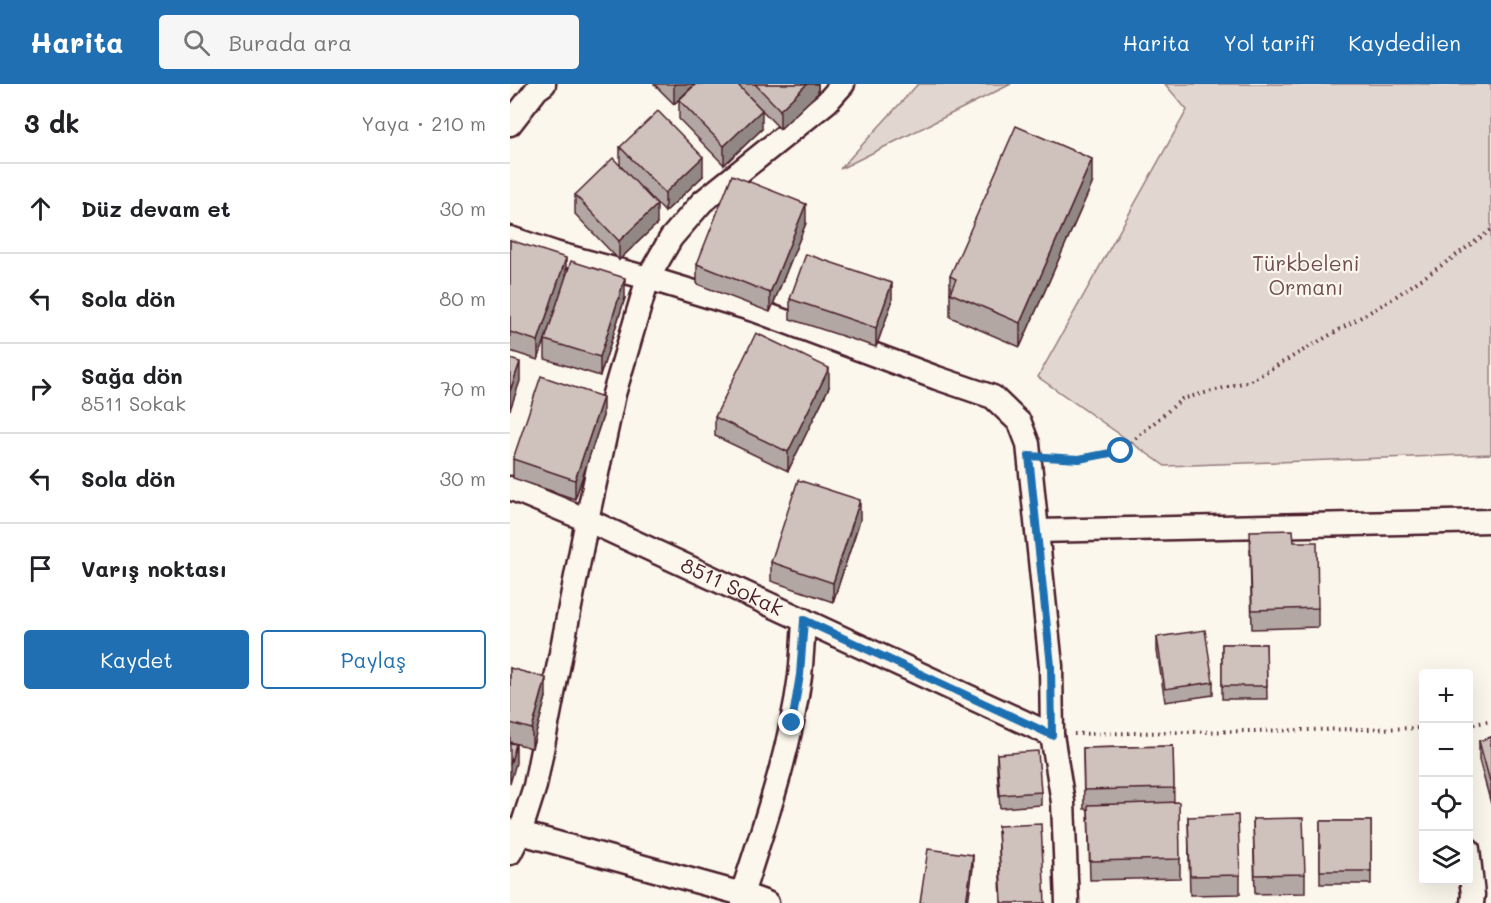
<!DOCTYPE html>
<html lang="tr">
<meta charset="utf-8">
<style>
body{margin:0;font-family:Mali,sans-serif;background:#f6f6f6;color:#202124}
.controls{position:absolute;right:18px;bottom:18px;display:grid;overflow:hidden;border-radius:6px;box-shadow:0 6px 24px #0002}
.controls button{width:54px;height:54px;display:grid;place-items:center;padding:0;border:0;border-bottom:2px solid #e0e0e0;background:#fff;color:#202124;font:30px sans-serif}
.stop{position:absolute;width:18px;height:18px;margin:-14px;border:4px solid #1f6fb2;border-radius:50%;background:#fff}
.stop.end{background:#1f6fb2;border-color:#fff;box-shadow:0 2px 6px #0008}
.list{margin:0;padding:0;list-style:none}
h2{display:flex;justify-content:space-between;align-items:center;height:78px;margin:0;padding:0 24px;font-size:26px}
h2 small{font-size:20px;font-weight:400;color:#757577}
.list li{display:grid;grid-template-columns:39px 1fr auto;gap:18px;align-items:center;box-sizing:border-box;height:90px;padding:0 24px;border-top:2px solid #e0e0e0}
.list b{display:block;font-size:22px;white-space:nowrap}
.list p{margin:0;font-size:20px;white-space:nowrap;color:#757577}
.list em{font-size:20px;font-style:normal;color:#757577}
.actions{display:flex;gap:12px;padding:18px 24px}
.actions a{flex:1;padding:14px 0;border:2px solid #1f6fb2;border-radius:6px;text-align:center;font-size:21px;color:#1f6fb2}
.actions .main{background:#1f6fb2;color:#fff}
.icon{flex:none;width:33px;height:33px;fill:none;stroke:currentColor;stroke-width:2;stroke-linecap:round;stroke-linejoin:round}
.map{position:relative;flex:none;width:981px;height:819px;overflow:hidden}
header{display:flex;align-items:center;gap:36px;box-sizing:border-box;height:84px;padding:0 30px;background:#1f6fb2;color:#fff}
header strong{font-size:28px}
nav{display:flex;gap:33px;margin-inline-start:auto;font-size:21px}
.search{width:420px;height:54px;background:#f6f6f6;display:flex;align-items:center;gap:15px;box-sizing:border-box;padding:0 21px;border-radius:6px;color:#757577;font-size:22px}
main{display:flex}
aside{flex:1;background:#fff}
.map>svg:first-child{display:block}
.green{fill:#e2d7d0;stroke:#967b7e;stroke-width:1.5}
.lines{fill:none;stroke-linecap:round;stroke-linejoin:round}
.street-casing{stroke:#4a1f2b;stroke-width:27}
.path{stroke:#4a1f2b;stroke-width:4;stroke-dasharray:1.5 4.5;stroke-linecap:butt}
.street{stroke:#fbf7ec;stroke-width:22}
.wall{fill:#b2a7a2;stroke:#4a1f2b;stroke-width:1.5}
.shaded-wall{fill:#918884;stroke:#4a1f2b;stroke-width:1.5}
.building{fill:#cfc2bc;stroke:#4a1f2b;stroke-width:1.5}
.route{stroke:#1f6fb2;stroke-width:8}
.labels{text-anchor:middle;stroke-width:4.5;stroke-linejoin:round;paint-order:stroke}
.park-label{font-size:21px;fill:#704d54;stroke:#fbf7ec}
.street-label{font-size:21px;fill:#4a1f2b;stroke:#fbf7ec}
</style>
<header>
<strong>Harita</strong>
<div class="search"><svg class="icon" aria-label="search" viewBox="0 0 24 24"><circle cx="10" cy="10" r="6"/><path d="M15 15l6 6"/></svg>Burada ara</div>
<nav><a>Harita</a><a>Yol tarifi</a><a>Kaydedilen</a></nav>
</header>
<main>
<aside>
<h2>3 dk<small>Yaya · 210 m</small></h2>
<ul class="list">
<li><svg class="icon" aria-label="ahead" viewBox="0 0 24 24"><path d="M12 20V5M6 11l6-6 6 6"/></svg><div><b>Düz devam et</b></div><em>30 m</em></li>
<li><svg class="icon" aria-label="left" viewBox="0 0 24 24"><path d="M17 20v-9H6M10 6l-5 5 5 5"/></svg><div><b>Sola dön</b></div><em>80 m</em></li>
<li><svg class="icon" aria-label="right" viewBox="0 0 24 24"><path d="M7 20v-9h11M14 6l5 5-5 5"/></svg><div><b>Sağa dön</b><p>8511 Sokak</p></div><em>70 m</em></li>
<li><svg class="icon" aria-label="left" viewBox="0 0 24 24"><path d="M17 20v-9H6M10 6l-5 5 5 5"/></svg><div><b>Sola dön</b></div><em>30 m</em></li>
<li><svg class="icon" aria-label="arrive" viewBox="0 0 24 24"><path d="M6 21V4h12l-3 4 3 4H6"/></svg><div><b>Varış noktası</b></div></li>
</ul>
<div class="actions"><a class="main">Kaydet</a><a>Paylaş</a></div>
</aside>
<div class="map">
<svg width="981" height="819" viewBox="0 0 981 819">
<rect width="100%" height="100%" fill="#fbf7ec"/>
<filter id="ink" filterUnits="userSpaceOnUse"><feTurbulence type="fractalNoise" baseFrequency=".0167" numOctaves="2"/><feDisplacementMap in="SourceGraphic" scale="12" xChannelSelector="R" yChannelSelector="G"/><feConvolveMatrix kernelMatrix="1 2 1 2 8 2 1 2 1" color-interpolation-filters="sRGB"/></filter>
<g filter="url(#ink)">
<g class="green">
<path d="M 408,0 L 501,0 L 330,85 Z"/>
<path d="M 655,0 L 981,0 L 981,370 L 655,382 L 528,293 L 677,26 Z"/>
</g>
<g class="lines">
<defs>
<g id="street">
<path d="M 0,40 L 27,5 L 34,0"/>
<path d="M 0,154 L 45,169 L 138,194 L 247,227 L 427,294 L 483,313 L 510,339 L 518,360 L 541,582 L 542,651 L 553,718 L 557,819"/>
<path id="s1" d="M 0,404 L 77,436 L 542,651"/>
<path d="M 527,447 L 981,437"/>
<path d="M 0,746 L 232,810 L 257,819"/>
<path d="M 958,765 L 963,811 L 962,819"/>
<path d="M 0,769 L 10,749 L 25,702 L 77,436 L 104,310 L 138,194 L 161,154 L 192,118 L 317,18 L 333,0"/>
<path d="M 233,819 L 232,810 C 255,739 280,667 290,592 C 292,573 293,555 294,536"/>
</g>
</defs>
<use href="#street" class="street-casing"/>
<g class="path">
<path d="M 541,374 L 569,375 L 611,367 L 672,315 L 740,297 L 879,217 L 941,175 L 981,146"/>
<path d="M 958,641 L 981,637"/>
<path d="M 564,650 L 914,644"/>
</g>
<use href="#street" class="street"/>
</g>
<g class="wall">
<path d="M 144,0 L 185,0 L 164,20 Z"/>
<path d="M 227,0 L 308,0 L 308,9 L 270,45 Z"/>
<path d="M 169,16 L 252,45 L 214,81 L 169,35 Z"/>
<path d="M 110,63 L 193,92 L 155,128 L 133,105 L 147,140 L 109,176 L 65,130 L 65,111 L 110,82 Z"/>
<path d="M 582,100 L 510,263 L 440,233 L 440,192 Z"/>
<path d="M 296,139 L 260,228 L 187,200 L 187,180 Z"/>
<path d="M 0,156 L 56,193 L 115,214 L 90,292 L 35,275 L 35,256 L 49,215 L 28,276 L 0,267 Z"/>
<path d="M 280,215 L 382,218 L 366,263 L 280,235 Z"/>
<path d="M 319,303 L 278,387 L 205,352 L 205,333 Z"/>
<path d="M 93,332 L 65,415 L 3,394 L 3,375 Z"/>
<path d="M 350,436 L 323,518 L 261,497 L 261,478 Z"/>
<path d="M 740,466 L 808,524 L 808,543 L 742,545 Z"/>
<path d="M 647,553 L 703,598 L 703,611 L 655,618 L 647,567 Z"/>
<path d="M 712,560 L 756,560 L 757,615 L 712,615 Z"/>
<path d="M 0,584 L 36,613 L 22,664 L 0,658 Z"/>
<path d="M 981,653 L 981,720 L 969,676 L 969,657 Z"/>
<path d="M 663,662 L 664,719 L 670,775 L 670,794 L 580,796 L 578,725 L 574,725 L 573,664 Z"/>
<path d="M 487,670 L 531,708 L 531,721 L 490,724 L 487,684 Z"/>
<path d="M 678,733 L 730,791 L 730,810 L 680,811 Z"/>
<path d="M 743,735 L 795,790 L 795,809 L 745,810 Z"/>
<rect x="810" y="737" width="51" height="63"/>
<path d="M 488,742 L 535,819 L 491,819 Z"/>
</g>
<g class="shaded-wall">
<path d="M 165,0 L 185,0 L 164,20 L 164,1 Z"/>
<path d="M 297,0 L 308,0 L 308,9 L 270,45 L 270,26 Z"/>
<path d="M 252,26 L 252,45 L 214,81 L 214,62 Z"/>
<path d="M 193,73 L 193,92 L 155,128 L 155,109 Z"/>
<path d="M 582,75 L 582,100 L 510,263 L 510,239 Z"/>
<path d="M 296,120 L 296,139 L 260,228 L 260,209 Z"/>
<path d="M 147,121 L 147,140 L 109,176 L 109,157 Z"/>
<path d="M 56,174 L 56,194 L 28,276 L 28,257 Z"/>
<path d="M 115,194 L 115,214 L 90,292 L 90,273 Z"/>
<path d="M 382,199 L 382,218 L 366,263 L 366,244 Z"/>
<path d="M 10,278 L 10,297 L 0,326 L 0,307 Z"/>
<path d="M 319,284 L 319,303 L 278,387 L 278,368 Z"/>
<path d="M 93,313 L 93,332 L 65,415 L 65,396 Z"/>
<path d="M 350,416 L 350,436 L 323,518 L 323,499 Z"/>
<path d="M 36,594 L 36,613 L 22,664 L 22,645 Z"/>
<path d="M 6,660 L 6,679 L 0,700 L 0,681 Z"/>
<path d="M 463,771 L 463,784 L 458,819 L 456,819 Z"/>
</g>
<g class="building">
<path d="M 186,0 L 227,0 L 252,26 L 214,62 L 169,16 Z"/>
<path d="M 245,0 L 297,0 L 270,26 Z"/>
<path d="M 148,27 L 193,73 L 155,109 L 110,63 Z"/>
<path d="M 506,42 L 582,75 L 510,239 L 440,209 L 446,195 L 440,192 Z"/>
<path d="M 103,74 L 147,121 L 109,157 L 65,111 Z"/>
<path d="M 222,91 L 296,120 L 260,209 L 187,180 Z"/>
<path d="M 0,156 L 56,174 L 28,257 L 0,248 Z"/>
<path d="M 296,170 L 382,199 L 366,244 L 280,215 Z"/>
<path d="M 61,177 L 115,194 L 90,273 L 35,256 Z"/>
<path d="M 246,249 L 319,284 L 278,368 L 205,333 Z"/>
<path d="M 0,275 L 10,278 L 0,307 Z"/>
<path d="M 31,292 L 93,313 L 65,396 L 3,375 Z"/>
<path d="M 288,396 L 350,416 L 323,499 L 261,478 Z"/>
<path d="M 783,446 L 784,458 L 807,458 L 808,524 L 742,526 L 740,447 Z"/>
<path d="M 695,546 L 703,598 L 655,605 L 647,553 Z"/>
<path d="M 712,560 L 756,560 L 757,602 L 712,602 Z"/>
<path d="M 0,584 L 36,594 L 22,645 L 0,639 Z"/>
<path d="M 981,653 L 981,701 L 969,657 Z"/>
<path d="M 0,659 L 6,660 L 0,681 Z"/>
<path d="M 663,662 L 664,704 L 574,706 L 573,664 Z"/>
<path d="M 528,667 L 531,708 L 490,711 L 487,670 Z"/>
<path d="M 669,718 L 670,775 L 580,777 L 578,721 Z"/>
<path d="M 728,731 L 730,791 L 680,792 L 678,733 Z"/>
<path d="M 793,734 L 795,790 L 745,791 L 743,735 Z"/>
<rect x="810" y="737" width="51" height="50"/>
<path d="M 531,740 L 535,819 L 492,819 L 488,742 Z"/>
<path d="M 418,765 L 463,771 L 456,819 L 410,819 Z"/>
</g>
</g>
<g class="lines" filter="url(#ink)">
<path class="route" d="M 282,639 L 290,591 L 294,536 L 542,651 L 541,582 L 519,372 L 569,375 L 611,367"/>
</g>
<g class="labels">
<g class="park-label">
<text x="796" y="187">Türkbeleni<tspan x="796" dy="24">Ormanı</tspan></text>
</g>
<g class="street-label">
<text dy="7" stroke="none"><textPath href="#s1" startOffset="243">8511 Sokak</textPath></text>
</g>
</g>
</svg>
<div class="controls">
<button>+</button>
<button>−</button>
<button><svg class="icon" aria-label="locate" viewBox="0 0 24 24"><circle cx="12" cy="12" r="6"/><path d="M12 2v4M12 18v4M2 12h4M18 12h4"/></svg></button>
<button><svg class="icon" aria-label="layers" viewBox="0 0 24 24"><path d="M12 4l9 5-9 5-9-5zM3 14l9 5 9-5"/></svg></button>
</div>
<div class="stop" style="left:611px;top:367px"></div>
<div class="stop end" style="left:282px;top:639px"></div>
</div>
</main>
